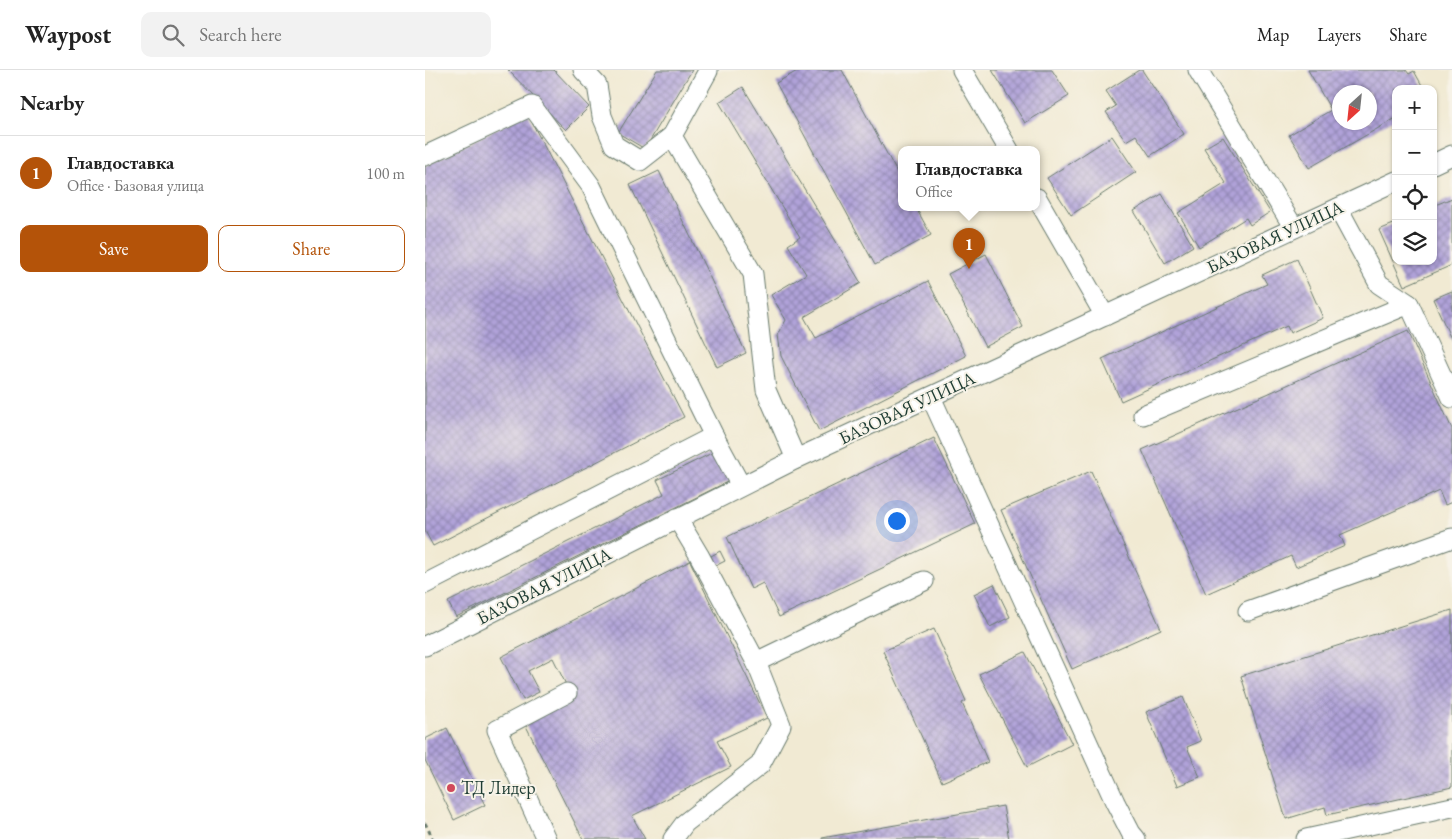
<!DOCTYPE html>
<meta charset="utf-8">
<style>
body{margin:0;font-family:"EB Garamond",serif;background:#f2f2f2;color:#222}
.controls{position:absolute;right:15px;top:15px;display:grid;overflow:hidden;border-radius:10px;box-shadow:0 1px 4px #0004}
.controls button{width:45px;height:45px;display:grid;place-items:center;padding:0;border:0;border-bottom:1px solid #e0e0e0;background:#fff;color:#222;font:25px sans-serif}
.compass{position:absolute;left:907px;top:15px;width:45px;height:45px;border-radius:50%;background:#fff;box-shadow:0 1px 4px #0004;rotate:207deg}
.you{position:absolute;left:471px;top:450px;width:18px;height:18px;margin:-12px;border:4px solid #fff;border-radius:50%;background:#1a73e8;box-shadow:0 0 0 8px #1a73e833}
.badge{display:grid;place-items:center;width:32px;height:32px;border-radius:50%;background:#b45309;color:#fff;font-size:16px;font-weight:700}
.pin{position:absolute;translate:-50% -41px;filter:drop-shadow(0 1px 2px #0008)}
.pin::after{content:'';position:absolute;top:26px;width:18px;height:15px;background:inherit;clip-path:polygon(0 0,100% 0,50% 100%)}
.popup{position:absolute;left:473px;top:76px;width:142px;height:65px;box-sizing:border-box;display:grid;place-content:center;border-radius:10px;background:#fff;filter:drop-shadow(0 1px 4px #0005);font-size:16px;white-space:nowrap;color:#767676}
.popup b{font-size:19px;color:#222}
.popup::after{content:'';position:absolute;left:50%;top:100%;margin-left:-10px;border:10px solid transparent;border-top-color:#fff}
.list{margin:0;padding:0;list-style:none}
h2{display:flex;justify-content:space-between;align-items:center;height:65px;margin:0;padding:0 20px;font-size:21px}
h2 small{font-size:16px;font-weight:400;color:#767676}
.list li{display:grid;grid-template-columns:32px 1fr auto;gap:15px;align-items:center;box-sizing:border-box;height:75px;padding:0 20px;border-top:1px solid #e0e0e0}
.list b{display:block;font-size:19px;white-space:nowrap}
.list p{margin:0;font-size:16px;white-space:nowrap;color:#767676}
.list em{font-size:16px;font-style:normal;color:#767676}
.actions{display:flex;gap:10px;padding:15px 20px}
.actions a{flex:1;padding:11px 0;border:1px solid #b45309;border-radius:10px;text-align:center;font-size:18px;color:#b45309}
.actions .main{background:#b45309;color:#fff}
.icon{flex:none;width:28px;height:28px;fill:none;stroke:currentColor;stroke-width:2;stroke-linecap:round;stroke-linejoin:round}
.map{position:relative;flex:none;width:1027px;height:769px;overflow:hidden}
header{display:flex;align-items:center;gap:30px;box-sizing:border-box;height:70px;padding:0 25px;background:#fff;border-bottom:1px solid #e0e0e0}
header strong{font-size:24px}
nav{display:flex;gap:28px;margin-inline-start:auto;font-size:18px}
.search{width:350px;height:45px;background:#f2f2f2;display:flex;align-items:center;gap:12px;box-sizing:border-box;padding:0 18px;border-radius:10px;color:#767676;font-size:19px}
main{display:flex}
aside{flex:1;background:#fff}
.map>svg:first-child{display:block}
.building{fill:url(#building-cross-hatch);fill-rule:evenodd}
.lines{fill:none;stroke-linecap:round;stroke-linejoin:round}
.minor-casing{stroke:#687a6c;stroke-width:21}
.path{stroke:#687a6c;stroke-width:3;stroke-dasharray:4 4;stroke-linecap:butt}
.minor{stroke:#fff;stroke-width:19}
.poi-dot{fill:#d1495b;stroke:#f7f3e8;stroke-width:2}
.labels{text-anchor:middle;stroke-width:4;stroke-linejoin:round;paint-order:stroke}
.street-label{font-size:18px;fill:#1f3d34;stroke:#f7f3e8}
.poi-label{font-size:18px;fill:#1f3d34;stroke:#f7f3e8;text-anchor:start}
</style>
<header>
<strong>Waypost</strong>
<div class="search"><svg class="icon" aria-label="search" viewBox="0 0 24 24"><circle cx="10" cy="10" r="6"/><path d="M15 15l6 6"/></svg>Search here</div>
<nav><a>Map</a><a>Layers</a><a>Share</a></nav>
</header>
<main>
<aside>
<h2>Nearby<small></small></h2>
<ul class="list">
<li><span class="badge">1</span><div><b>Главдоставка</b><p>Office · Базовая улица</p></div><em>100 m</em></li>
</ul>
<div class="actions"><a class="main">Save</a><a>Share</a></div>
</aside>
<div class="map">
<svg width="1027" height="769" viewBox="0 0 1027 769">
<defs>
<pattern id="building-cross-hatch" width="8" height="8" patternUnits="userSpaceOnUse" patternTransform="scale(1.25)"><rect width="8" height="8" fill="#b0a2d9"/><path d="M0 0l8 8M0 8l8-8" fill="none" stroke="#8f85b1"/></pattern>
</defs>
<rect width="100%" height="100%" fill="#f7f3e8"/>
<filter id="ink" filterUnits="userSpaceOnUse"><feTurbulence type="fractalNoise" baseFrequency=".02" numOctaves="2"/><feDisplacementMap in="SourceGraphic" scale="10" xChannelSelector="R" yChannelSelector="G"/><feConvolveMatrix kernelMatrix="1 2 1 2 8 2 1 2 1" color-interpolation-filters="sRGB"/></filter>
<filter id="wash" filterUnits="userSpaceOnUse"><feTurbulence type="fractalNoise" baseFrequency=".0096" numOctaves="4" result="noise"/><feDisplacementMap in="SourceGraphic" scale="20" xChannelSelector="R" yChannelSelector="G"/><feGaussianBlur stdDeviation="1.12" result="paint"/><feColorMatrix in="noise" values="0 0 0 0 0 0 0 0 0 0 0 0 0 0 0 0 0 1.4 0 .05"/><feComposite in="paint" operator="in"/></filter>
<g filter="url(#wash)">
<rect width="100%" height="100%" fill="#f1ead3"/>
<g id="blocks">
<g class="building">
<path d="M 83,0 L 129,0 L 164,37 L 141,60 Z"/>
<path d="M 232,0 L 267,0 L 220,79 L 193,63 Z"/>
<path d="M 374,0 L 417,0 L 476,110 L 476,138 L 491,138 L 506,165 L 450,195 L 351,13 Z"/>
<path d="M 567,0 L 627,0 L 644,26 L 600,53 Z"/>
<path d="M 714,0 L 717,0 L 759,64 L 725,86 L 711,65 L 701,71 L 681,42 L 691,36 L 681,21 Z"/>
<path d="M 883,0 L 981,0 L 984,4 L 989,1 L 999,19 L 971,19 L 971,48 L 884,98 L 864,65 L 906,40 ZM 914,22 L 944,22 L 944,52 L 914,52 Z"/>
<path d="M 318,17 L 436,213 L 379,247 L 391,268 L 503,211 L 541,286 L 394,361 L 356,286 L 353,265 L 361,250 L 346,225 L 381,204 L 363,175 L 375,167 L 294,32 Z"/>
<path d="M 102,43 L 259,347 L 8,476 L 0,461 L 0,96 Z"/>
<path d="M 687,66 L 711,102 L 646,145 L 622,108 Z"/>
<path d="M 798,67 L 845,142 L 825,155 L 821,148 L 774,177 L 753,143 L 801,113 L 779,78 Z"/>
<path d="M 234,101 L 321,283 L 292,297 L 205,115 Z"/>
<path d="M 737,124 L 768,176 L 740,193 L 709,141 Z"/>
<path d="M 1027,128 L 1027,195 L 979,216 L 954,160 L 971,153 L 971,191 L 1008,191 L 1008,136 Z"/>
<path d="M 561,184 L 598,257 L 560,277 L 523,204 Z"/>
<path d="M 872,189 L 898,248 L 865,263 L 862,256 L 696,331 L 677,289 L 842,214 L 837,205 Z"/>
<path d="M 1027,221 L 1027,271 L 1008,229 Z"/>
<path d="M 983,261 L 1027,359 L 1027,432 L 1020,435 L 1014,421 L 915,465 L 920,476 L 871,497 L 866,486 L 781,524 L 717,380 Z"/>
<path d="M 509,368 L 550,454 L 354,547 L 338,513 L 326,519 L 302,467 Z"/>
<path d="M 291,381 L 306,410 L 31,547 L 23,532 L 239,424 L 232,410 Z"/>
<path d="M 666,401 L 736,559 L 647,599 L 576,440 Z"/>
<path d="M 295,481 L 300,491 L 290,496 L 286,486 Z"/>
<path d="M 265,491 L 342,648 L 292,671 L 306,697 L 207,746 L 220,769 L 158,769 L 100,654 L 148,629 L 128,588 L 103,601 L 114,622 L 98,630 L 76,587 Z"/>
<path d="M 569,514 L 585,547 L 565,557 L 549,524 Z"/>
<path d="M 1027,540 L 1027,717 L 902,745 L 900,737 L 861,749 L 816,606 Z"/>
<path d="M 509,559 L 541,631 L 537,633 L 563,692 L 517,712 L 458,581 Z"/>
<path d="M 600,582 L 647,674 L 602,697 L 554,604 Z"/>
<path d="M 758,627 L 776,671 L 762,677 L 775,707 L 752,716 L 721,642 Z"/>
<path d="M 22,658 L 60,735 L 29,750 L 0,690 L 0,669 Z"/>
<path d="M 578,736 L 584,769 L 397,769 L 397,768 Z"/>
</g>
</g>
</g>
<g filter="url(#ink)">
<use href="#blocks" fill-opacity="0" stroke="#687a6c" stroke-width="1"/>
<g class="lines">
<defs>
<g id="minor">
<path d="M 158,0 L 172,15 L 177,46 L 189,75 L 215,91 L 247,66"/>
<path d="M 537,0 L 584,80"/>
<path d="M 773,0 L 869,158"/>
<path d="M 283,1 L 247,66 L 328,204 L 341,320 L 371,389"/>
<path d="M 0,86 L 107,36 L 166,116 L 289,366 L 0,514"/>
<path d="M 1008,94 L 1027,85"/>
<path d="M 612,128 L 680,246"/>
<path d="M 913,138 L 954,214 L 984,234 L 1027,328"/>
<path d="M 506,327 L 690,732 L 706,763 L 711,769"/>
<path d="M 718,345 L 984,234"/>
<path d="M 289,366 L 316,416"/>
<path d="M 823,541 L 1027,468"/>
<path d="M 0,576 L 371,389 L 971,111"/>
<path d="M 331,592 L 499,511"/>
<path d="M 121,769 L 72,660 L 142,623"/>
<path d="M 248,769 L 260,753 L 335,695 L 356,655 L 331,592 L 274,485 L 252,448"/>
<path d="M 881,769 L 1027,737"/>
</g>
</defs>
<use href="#minor" class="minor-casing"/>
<path class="path" d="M 0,753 L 8,769"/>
<use href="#minor" class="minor"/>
</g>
</g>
<circle class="poi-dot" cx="26" cy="718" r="5"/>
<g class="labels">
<g class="street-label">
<text transform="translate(850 167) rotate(-25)" y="6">БАЗОВАЯ УЛИЦА</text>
<text transform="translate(482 338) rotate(-25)" y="6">БАЗОВАЯ УЛИЦА</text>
<text transform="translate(119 516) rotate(-27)" y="6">БАЗОВАЯ УЛИЦА</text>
</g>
<g class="poi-label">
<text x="36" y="724">ТД Лидер</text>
</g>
</g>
</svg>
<div class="controls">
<button>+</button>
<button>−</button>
<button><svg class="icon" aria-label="locate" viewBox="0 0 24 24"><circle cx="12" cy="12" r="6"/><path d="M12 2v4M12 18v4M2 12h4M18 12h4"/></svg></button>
<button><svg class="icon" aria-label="layers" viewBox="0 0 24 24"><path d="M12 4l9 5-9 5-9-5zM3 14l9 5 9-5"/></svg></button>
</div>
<svg class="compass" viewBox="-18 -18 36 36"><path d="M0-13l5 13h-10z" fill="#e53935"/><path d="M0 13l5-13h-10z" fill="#767676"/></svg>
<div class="you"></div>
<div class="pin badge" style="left:544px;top:199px">1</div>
<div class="popup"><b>Главдоставка</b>Office</div>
</div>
</main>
